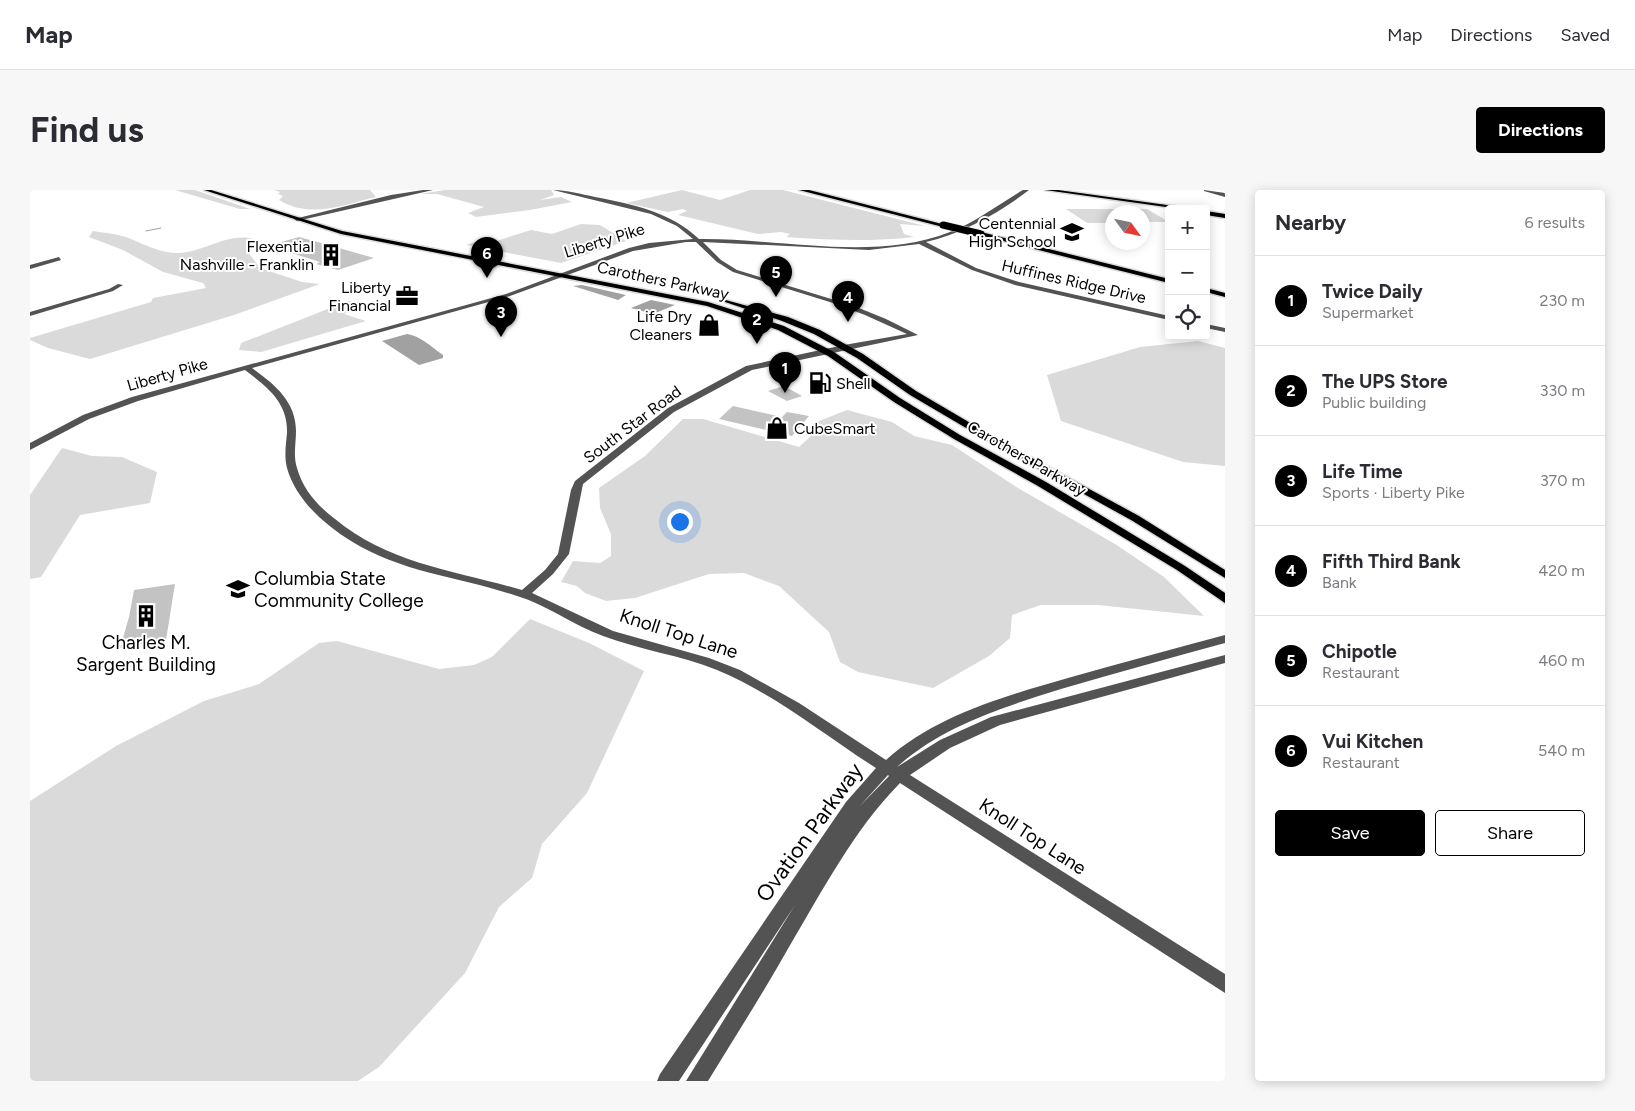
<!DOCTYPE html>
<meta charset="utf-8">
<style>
body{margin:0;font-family:Figtree,sans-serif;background:#f7f7f7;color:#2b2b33}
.controls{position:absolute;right:15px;top:15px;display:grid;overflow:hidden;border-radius:5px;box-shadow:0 2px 12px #0003}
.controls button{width:45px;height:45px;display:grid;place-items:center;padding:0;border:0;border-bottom:1px solid #e1e1e2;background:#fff;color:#2b2b33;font:25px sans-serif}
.compass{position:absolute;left:1075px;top:15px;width:45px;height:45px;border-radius:50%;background:#fff;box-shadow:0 2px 12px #0003;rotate:123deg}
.you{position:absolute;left:649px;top:331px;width:18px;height:18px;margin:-12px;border:4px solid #fff;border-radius:50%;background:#1a73e8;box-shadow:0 0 0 8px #1a73e833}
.badge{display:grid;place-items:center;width:32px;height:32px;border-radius:50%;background:#000;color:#fff;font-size:16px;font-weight:700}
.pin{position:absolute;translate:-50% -41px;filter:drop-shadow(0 1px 2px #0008)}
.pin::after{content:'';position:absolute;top:26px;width:18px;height:15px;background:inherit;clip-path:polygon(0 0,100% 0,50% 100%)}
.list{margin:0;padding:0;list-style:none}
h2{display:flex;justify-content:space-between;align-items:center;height:65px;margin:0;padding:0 20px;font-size:21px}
h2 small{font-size:16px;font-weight:400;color:#7c7c81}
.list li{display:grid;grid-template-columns:32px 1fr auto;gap:15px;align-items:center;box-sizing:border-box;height:90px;padding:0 20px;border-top:1px solid #e1e1e2}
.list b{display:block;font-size:19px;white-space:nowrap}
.list p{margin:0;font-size:16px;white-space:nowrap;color:#7c7c81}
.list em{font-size:16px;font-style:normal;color:#7c7c81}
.actions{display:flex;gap:10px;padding:15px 20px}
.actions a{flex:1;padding:11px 0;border:1px solid #000;border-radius:5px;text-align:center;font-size:18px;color:#000}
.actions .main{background:#000;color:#fff}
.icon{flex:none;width:28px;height:28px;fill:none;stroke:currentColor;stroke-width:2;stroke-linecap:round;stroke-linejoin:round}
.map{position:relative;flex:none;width:1195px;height:891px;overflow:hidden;border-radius:5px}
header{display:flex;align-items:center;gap:30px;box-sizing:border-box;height:70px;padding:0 25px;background:#fff;border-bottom:1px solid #e1e1e2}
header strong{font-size:24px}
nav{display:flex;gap:28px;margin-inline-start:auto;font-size:18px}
.intro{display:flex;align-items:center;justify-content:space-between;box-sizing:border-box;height:120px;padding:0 30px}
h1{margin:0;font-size:35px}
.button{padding:12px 22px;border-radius:5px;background:#000;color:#fff;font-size:18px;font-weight:700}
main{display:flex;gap:30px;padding:0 30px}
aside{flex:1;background:#fff;border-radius:5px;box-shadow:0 2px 12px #0003}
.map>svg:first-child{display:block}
.green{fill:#dadada}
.water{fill:#a1a1a1}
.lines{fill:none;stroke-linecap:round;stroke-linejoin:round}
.stream{stroke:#a1a1a1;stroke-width:1}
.building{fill:#c3c3c3}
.major-casing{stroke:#dbdbdb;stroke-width:3}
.highway-casing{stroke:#dbdbdb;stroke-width:3}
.minor{fill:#535353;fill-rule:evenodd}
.major{fill:#000;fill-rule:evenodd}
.highway{fill:#000;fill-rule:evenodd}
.highway-bridge-casing{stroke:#dbdbdb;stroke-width:8;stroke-linecap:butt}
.highway-bridge{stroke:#000;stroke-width:7}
.labels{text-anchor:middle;stroke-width:4;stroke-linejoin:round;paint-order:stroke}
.far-poi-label{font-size:16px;fill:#000;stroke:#fff;text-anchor:end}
.far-street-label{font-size:16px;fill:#000;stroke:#fff}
.poi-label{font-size:19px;fill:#000;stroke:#fff;text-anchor:start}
.street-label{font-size:19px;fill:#000;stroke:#fff}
.near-street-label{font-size:22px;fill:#000;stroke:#fff}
</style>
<header>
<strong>Map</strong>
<nav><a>Map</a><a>Directions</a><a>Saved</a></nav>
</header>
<div class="intro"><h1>Find us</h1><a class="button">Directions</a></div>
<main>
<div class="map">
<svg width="1195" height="891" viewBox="0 0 1195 891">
<rect width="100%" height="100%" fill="#fff"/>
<g class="green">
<path d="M 145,0 L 165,0 L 220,19 L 210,19 Z"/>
<path d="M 244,0 L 340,0 L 346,7 C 313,15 280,29 249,10 L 253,6 L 248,4 L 250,2 Z"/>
<path d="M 415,0 L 521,0 L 524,5 L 510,10 L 531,7 L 542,12 L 500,20 L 446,27 L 438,23 L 454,17 L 407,4 L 390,4 Z"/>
<path d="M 652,0 L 690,10 L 720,0 L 753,0 L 895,36 L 870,34 L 874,44 L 884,47 C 841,52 800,50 756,47 L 760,44 L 751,42 L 728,44 L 648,25 L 657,21 L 653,19 L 638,22 L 596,13 Z"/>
<path d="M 1036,19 L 1117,19 L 1139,32 L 1113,32 L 1112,22 L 1082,22 L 1082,33 L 1057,33 Z"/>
<path d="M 551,34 L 570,35 L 596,51 L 531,73 L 436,55 L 448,51 L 463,52 L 501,40 L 522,44 Z"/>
<path d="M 63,41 C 75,43 90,44 101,49 C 115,55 131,63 148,63 C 173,63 197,42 223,49 L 218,62 L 230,78 L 272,92 L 290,94 L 204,125 L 60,169 L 18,158 L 0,150 L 0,148 L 121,112 L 123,108 L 176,98 L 173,93 L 133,82 L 93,60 L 59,47 Z"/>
<path d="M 318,111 L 334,113 L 314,124 L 336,131 L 231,162 L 209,160 L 211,153 Z"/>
<path d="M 1168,151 L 1195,158 L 1195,276 L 1153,272 L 1031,231 L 1017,185 L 1110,157 Z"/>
<path d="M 817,220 L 862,232 L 884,246 L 922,255 L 988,298 L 1085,354 L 1134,387 L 1174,426 L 1068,415 L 1011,415 L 982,425 L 980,448 L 959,466 L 903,498 L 828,482 L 810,472 L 799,442 L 749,396 L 714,383 L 679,384 L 605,408 L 576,411 L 555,403 L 547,396 L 531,392 L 543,371 L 570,373 L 581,366 L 581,344 L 570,318 L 569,298 L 615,266 L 653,229 L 673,229 L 769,257 L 780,247 L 789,231 Z"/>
<path d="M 32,258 L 62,266 L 92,267 L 127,282 L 120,313 L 50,325 L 11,387 L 0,389 L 0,305 Z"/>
<path d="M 500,429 L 559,453 L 614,481 L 557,603 L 512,654 L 502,688 L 469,717 L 435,783 L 349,877 L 328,891 L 0,891 L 0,611 L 86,556 L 174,511 L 229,494 L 289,453 L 307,451 L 409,479 L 444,475 L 462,467 Z"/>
</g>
<g class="water">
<path d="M 552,95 L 596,105 L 588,110 L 543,96 Z"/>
<path d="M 621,110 L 645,115 L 623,124 L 601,118 Z"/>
<path d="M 377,144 C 389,145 403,158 413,165 L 413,168 L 389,175 L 352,151 Z"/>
</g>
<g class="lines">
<path class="stream" d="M 116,41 L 131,38"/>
</g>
<g class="building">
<path d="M 269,47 L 295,54 L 344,68 L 308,80 L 286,74 L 290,72 L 252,60 L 259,58 L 244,54 Z"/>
<path d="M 754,196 L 772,206 L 757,211 L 738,201 Z"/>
<path d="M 703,216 L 752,227 L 757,222 L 779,226 L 762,246 L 689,229 Z"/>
<path d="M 145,394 L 136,450 L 90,458 L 99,427 L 104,400 Z"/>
</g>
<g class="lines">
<defs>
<g id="major">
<path d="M 174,0 L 181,0 L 312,41 L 678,112 L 754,136 L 804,162 L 870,208 L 930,245 L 1016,292 L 1155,376 L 1195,403 L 1195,413 L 1147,380 L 1008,296 L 924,249 L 864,212 L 798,166 L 748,140 L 677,116 L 311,44 Z"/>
<path d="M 1015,0 L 1028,0 L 1166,19 L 1150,19 Z"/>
<path d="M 1176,21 L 1195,24 L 1195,28 L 1176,25 Z"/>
<path d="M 692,109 L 758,127 L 790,140 L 833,164 L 886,201 L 971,251 L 1109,326 L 1195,380 L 1195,388 L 1101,330 L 965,255 L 880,205 L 827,168 L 784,144 L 752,131 L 692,111 Z"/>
</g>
<g id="highway">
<path d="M 769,0 L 779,0 L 916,35 L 913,37 Z"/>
<path d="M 951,42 L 1139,89 L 1139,93 L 949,45 L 949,43 Z"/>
<path d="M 1176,98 L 1195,103 L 1195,107 L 1176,102 Z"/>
</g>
</defs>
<use href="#major" class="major-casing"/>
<use href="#highway" class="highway-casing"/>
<g class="minor">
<path d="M 393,0 L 403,0 L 267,31 L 264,29 L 361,5 Z"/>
<path d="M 523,0 C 537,0 551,4 565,7 C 602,14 641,22 669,49 C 749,48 844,72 920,42 C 946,32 969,14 993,0 L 999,0 C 971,22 931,44 896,52 L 946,78 L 989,92 L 1139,126 L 1139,130 L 985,95 L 942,80 L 889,54 L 839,60 L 673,52 L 691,70 L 707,80 L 824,116 L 856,129 L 888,145 L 722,180 L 644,222 L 553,294 L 539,364 L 523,384 L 502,403 L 583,441 L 679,468 L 710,480 L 769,513 L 856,570 C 905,526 975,506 1038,488 C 1090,473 1143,459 1195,445 L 1195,453 C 1140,468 1085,483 1031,499 C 974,517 912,536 867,577 L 910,550 L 961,527 L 1195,465 L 1195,473 L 970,535 L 920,558 L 880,585 L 1195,784 L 1195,803 L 870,593 C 823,641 793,700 759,757 C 733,803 705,847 678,891 L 656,891 L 765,715 L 649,891 L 627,891 L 630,884 L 816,612 L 846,578 C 794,545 745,504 687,480 C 650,465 610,460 573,446 C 543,435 517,415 487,406 C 431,387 372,383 321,351 C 294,334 266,310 257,278 C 254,266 256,254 257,243 C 258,212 237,197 215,180 L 108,211 L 59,229 L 0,260 L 0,253 L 53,225 L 102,207 L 476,104 L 599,58 L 619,53 L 663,49 L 647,36 L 621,24 ZM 656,52 L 666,52 L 687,72 L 703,82 L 803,113 L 835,125 L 877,144 L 814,155 L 716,176 L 638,218 L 545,291 L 541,300 L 528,364 L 515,380 L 492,400 C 427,381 359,374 305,329 C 288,316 273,300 267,278 C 263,266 266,253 266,241 C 266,211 244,194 222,178 L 480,106 L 603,61 ZM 858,585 L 859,586 L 829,617 Z"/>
<path d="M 1174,0 L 1195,3 L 1195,7 L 1174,1 Z"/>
<path d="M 29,67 L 31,70 L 0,79 L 0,75 Z"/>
<path d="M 88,94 L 93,95 L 83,101 L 0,126 L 0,122 L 79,99 Z"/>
<path d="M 1176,134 L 1195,138 L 1195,142 L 1176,138 Z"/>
</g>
<use href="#major" class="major"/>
<use href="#highway" class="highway"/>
<defs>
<path id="highway-bridge" d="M 913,35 L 951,44"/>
</defs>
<use href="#highway-bridge" class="highway-bridge-casing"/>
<use href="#highway-bridge" class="highway-bridge"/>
</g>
<defs>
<symbol id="school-bare" viewBox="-9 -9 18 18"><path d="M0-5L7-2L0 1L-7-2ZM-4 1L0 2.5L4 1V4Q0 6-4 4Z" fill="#000" stroke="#fff" stroke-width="2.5" paint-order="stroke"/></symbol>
<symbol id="building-bare" viewBox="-9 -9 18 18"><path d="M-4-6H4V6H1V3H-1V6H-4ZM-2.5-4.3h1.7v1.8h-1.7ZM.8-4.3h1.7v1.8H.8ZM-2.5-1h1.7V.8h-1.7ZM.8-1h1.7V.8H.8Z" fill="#000" stroke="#fff" stroke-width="2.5" paint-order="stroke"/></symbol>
<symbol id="office-bare" viewBox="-9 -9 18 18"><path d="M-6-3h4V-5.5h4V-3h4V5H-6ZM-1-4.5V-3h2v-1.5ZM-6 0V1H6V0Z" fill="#000" stroke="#fff" stroke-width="2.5" paint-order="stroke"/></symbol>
<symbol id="shop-bare" viewBox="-9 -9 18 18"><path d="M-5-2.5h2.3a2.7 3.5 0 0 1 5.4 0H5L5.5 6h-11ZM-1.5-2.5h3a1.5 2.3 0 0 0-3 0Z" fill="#000" stroke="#fff" stroke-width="2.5" paint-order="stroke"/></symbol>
<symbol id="fuel-bare" viewBox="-9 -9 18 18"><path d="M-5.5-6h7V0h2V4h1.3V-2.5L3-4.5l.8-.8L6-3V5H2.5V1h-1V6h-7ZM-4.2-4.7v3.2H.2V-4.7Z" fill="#000" stroke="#fff" stroke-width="2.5" paint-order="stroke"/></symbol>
<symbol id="university-bare" viewBox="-9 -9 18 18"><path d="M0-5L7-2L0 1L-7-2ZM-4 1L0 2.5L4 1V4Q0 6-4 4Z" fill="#000" stroke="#fff" stroke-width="2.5" paint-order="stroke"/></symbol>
</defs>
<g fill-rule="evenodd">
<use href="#school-bare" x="1026" y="26" width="32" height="32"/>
<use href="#building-bare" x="285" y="49" width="32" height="32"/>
<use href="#office-bare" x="361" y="90" width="32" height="32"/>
<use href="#shop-bare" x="663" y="119" width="32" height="32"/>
<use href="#fuel-bare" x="774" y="177" width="32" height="32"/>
<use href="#shop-bare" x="731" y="222" width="32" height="32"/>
<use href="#university-bare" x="192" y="383" width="32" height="32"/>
<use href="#building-bare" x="100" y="410" width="32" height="32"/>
</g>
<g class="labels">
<g class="far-poi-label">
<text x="1026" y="39">Centennial<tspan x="1026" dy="18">High School</tspan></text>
<text x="284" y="62">Flexential<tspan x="284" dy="18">Nashville - Franklin</tspan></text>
<text x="361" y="103">Liberty<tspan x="361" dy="18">Financial</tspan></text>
<text x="662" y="132">Life Dry<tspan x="662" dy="18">Cleaners</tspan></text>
<text x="806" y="199" text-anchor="start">Shell</text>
<text x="764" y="244" text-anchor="start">CubeSmart</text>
</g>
<g class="far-street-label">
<text transform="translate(574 50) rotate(-17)" y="6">Liberty Pike</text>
<text transform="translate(633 90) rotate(12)" y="6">Carothers Parkway</text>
<text transform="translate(1044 91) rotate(13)" y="6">Huffines Ridge Drive</text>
<text transform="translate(137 184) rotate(-16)" y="6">Liberty Pike</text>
<text transform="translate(602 234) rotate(-37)" y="6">South Star Road</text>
<text transform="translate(997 268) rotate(30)" y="6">Carothers Parkway</text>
</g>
<g class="poi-label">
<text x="224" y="395">Columbia State<tspan x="224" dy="22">Community College</tspan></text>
<text x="116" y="459" text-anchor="middle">Charles M.<tspan x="116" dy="22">Sargent Building</tspan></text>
</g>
<g class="street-label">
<text transform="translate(649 443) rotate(18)" y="7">Knoll Top Lane</text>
<text transform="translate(1003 646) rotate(33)" y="7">Knoll Top Lane</text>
</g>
<g class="near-street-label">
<text transform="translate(779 642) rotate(-54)" y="8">Ovation Parkway</text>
</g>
</g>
</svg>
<div class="controls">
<button>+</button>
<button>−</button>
<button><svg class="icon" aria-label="locate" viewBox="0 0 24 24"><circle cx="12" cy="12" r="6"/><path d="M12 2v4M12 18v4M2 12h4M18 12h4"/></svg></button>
</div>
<svg class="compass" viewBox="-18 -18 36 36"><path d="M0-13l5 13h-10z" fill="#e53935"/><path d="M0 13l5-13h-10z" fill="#7c7c81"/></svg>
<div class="you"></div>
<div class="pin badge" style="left:755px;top:203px">1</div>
<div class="pin badge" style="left:727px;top:154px">2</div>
<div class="pin badge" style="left:471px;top:147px">3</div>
<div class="pin badge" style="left:818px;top:132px">4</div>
<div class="pin badge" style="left:746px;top:107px">5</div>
<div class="pin badge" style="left:457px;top:88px">6</div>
</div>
<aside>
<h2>Nearby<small>6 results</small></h2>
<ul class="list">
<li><span class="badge">1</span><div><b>Twice Daily</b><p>Supermarket</p></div><em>230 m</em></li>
<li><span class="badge">2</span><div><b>The UPS Store</b><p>Public building</p></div><em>330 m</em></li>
<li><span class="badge">3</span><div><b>Life Time</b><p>Sports · Liberty Pike</p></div><em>370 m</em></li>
<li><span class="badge">4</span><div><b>Fifth Third Bank</b><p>Bank</p></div><em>420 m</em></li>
<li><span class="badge">5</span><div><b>Chipotle</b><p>Restaurant</p></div><em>460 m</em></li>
<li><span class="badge">6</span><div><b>Vui Kitchen</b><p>Restaurant</p></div><em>540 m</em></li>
</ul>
<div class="actions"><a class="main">Save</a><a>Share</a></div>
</aside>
</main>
